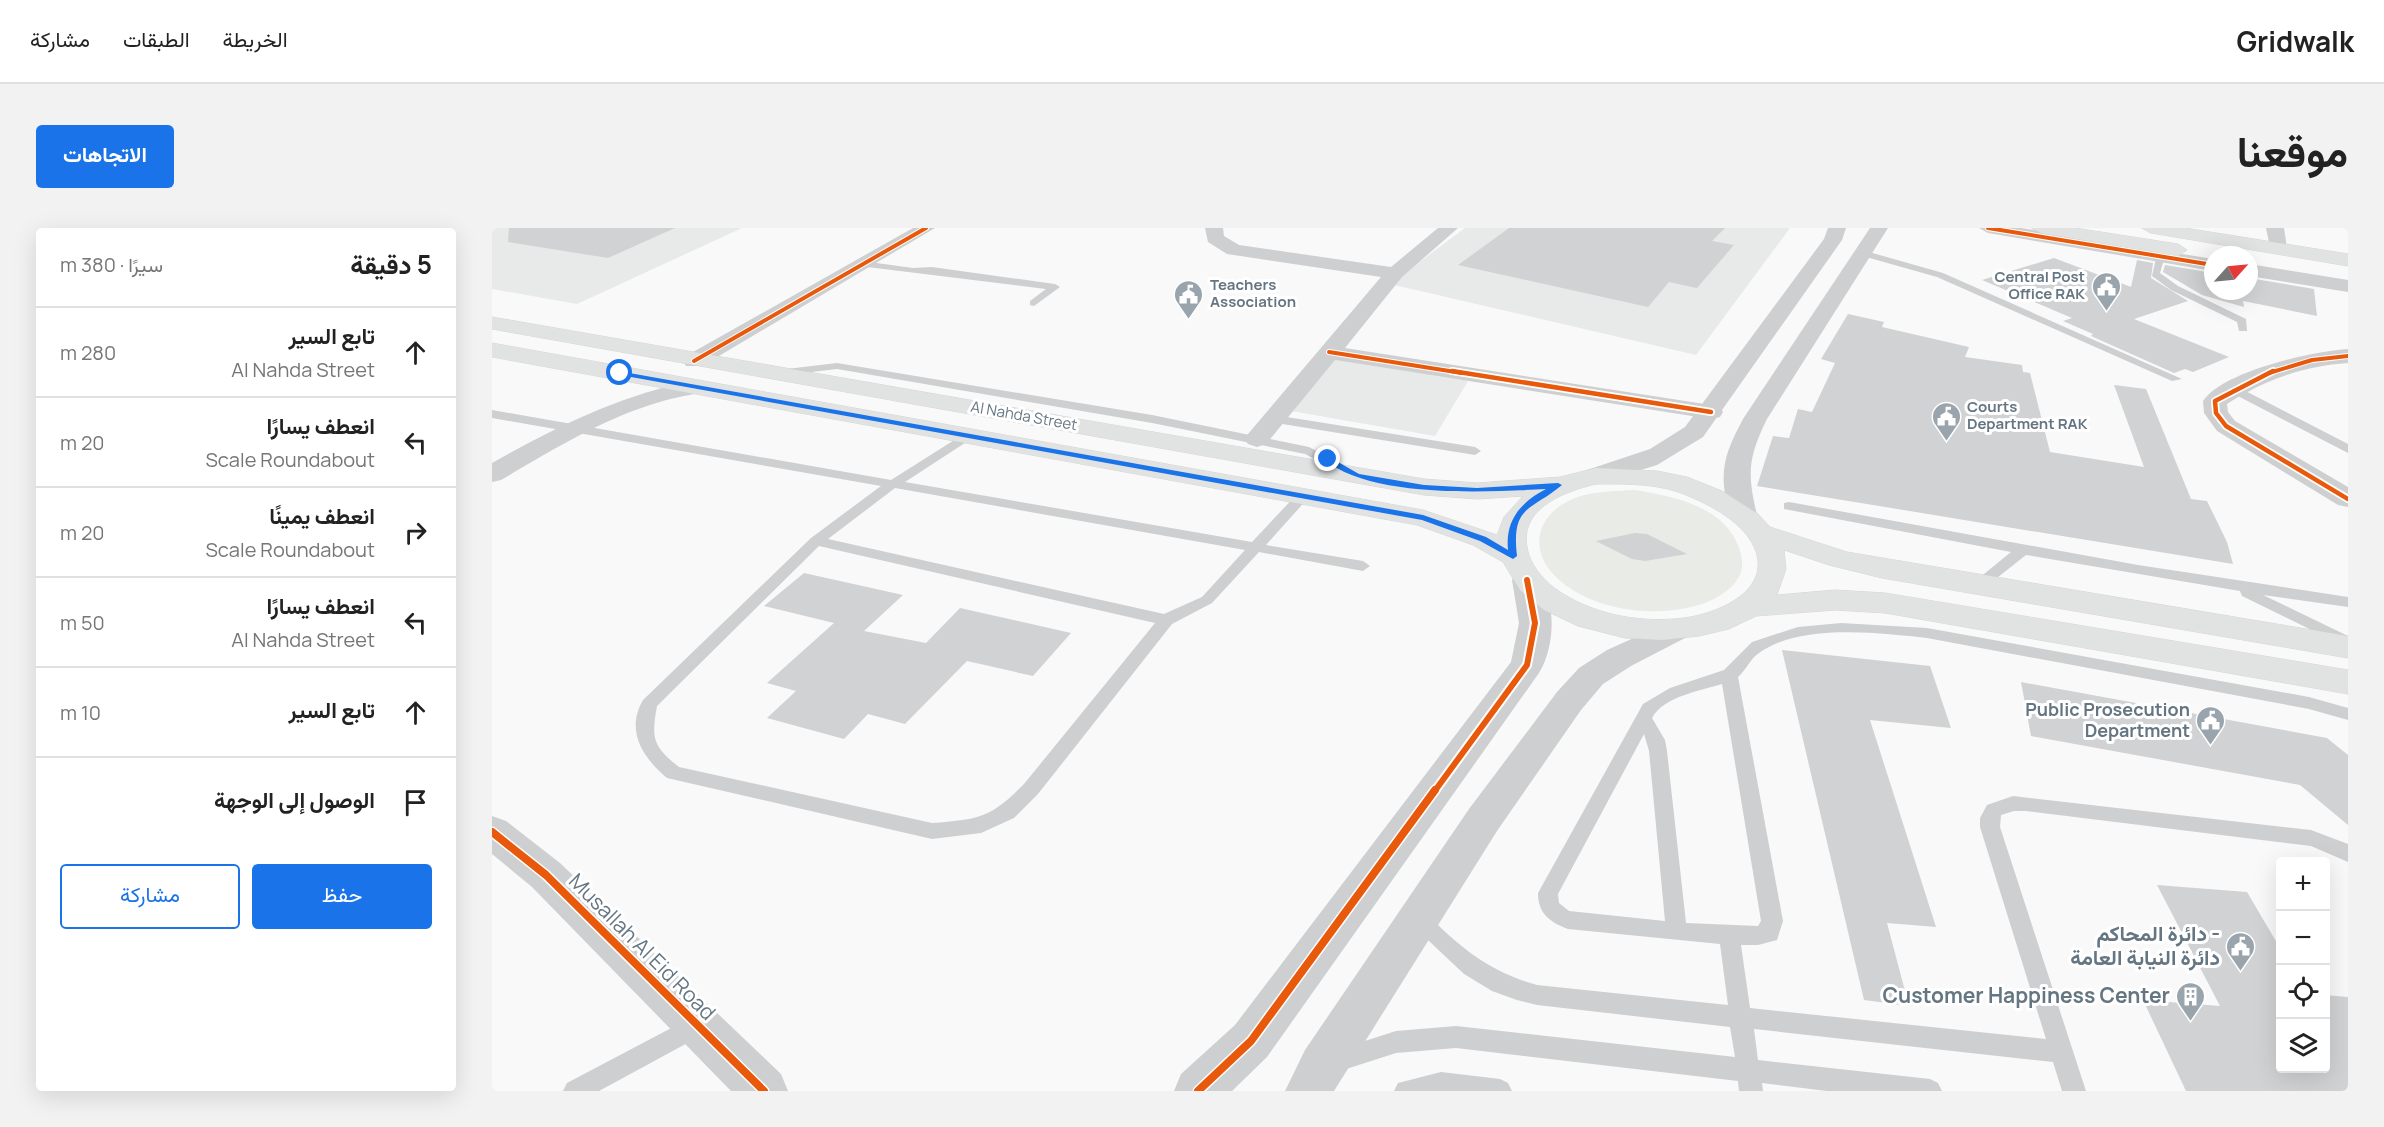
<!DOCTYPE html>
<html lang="ar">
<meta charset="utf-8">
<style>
body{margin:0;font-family:Manrope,Vazirmatn,sans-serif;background:#f2f2f2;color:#222;direction:rtl}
.controls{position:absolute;right:18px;bottom:18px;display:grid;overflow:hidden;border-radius:6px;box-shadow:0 6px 24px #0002}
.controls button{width:54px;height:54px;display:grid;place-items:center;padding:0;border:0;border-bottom:2px solid #e0e0e0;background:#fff;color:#222;font:30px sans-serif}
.compass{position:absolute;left:1712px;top:18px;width:54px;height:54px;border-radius:50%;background:#fff;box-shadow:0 6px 24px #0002;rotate:63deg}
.stop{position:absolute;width:18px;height:18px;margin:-14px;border:4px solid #1a73e8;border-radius:50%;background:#fff}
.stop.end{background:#1a73e8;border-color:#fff;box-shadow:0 2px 6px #0008}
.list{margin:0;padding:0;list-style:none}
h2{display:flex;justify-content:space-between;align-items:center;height:78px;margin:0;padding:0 24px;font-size:26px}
h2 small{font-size:20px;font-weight:400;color:#767676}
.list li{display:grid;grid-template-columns:39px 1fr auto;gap:18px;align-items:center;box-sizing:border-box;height:90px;padding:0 24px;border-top:2px solid #e0e0e0}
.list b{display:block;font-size:22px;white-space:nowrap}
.list p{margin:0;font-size:20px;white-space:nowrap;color:#767676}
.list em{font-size:20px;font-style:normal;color:#767676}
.actions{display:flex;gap:12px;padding:18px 24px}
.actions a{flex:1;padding:14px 0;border:2px solid #1a73e8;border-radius:6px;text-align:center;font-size:21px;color:#1a73e8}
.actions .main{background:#1a73e8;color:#fff}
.icon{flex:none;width:33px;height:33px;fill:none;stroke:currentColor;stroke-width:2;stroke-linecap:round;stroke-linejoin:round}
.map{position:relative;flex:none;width:1856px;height:863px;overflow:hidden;direction:ltr;border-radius:6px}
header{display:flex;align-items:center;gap:36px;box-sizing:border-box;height:84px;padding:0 30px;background:#fff;border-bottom:2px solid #e0e0e0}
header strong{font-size:28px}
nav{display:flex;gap:33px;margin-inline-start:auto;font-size:21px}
.intro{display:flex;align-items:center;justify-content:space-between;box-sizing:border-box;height:144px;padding:0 36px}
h1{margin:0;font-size:42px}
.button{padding:15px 27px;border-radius:6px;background:#1a73e8;color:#fff;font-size:21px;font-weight:700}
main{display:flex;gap:36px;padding:0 36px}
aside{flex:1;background:#fff;border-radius:6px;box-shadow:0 6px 24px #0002}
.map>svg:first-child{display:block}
.built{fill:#e8e9e9}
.green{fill:#e8ebe6}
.building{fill:#d0d2d3}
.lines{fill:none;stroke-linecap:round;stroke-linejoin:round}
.secondary-casing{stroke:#d5d6d7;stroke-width:1}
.primary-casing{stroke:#d5d6d7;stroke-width:1}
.service{fill:#cecfd0;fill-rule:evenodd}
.minor{fill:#cecfd0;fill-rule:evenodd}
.tertiary{fill:#cecfd0;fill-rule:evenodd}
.secondary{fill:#e1e2e2;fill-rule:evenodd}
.primary{fill:#e1e2e2;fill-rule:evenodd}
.cycleway-far3-casing{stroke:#fff;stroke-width:6}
.cycleway-far2-casing{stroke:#fff;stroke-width:8}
.cycleway-far1-casing{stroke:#fff;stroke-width:10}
.cycleway-casing{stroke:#fff;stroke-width:11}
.cycleway-far3{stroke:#e8590c;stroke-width:4}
.cycleway-far2{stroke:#e8590c;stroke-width:4.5}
.cycleway-far1{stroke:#e8590c;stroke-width:6}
.cycleway{stroke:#e8590c;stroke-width:8}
.route{fill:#1a73e8}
.labels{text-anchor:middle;stroke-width:6;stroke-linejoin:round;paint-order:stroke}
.far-poi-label{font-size:15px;font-weight:bold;fill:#657683;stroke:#fff;text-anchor:start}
.far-street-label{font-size:15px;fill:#657683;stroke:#fff}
.poi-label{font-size:18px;font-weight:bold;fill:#657683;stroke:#fff;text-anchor:end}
.near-poi-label{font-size:21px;font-weight:bold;fill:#657683;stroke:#fff;text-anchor:end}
.near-street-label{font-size:21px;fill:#657683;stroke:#fff}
</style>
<header>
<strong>Gridwalk</strong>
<nav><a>الخريطة</a><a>الطبقات</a><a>مشاركة</a></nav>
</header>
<div class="intro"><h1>موقعنا</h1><a class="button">الاتجاهات</a></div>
<main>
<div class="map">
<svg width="1856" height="863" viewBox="0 0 1856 863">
<rect width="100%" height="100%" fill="#f9f9f9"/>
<g class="built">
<path d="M 0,0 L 250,0 L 85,76 L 0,61 Z"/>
<path d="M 973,0 L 1298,0 L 1204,127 L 898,56 Z"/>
<path d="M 837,131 L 976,153 L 943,208 L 793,182 Z"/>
</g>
<path class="green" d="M 1143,262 C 1179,268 1227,277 1244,313 C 1249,323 1252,334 1249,344 C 1242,363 1221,373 1203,378 C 1160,390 1099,382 1065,350 C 1032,319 1048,280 1089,268 C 1107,263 1125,263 1143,262 Z"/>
<g class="building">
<path d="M 17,0 L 183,0 L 116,30 L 16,14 Z"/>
<path d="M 1017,0 L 1233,0 L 1220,13 L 1242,17 L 1205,60 L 1177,54 L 1156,79 L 966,37 Z"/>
<path d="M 1562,30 L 1639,59 L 1645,32 L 1661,35 L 1659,50 L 1696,73 L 1642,91 L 1737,129 L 1701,144 L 1693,141 L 1682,145 L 1599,108 L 1601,106 L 1571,93 L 1580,90 L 1490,52 Z"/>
<path d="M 1673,37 L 1721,45 L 1721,63 L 1757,63 L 1757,50 L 1822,61 L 1825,88 L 1751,73 L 1752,79 L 1710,67 L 1671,44 Z"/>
<path d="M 1356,86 L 1392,94 L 1390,99 L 1477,119 L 1473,129 L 1530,137 L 1531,144 L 1538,145 L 1558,224 L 1652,239 L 1622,157 L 1654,161 L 1699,271 L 1715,273 L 1735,314 L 1741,336 L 1265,258 L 1281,208 L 1297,210 L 1306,181 L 1320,184 L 1343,135 L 1329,131 Z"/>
<path d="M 1143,305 L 1155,306 L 1195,326 L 1153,333 L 1140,331 L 1104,313 Z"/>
<path d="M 312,345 L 411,367 L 372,403 L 434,415 L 468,380 L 579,405 L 541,448 L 475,433 L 413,496 L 376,486 L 352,511 L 275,490 L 304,463 L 275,455 L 342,395 L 272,378 Z"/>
<path d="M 1290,422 L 1438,438 L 1459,500 L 1378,492 L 1444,699 L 1395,695 L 1417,778 L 1372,772 Z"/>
<path d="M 1529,454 L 1835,510 L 1856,527 L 1856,597 L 1808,557 L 1539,508 Z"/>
<path d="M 1665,657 L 1755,664 L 1788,720 L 1788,840 L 1833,840 L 1833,767 L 1856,769 L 1856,863 L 1694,863 L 1651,772 L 1728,778 Z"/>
</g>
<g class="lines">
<defs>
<path id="secondary" d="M 0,89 L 932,251 L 985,255 L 1068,249 L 1104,240 L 1165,243 L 1195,249 L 1230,263 L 1266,286 L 1278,299 L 1355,324 L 1856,408 L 1856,430 L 1390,350 L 1337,337 L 1292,322 L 1294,341 L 1285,367 L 1343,362 L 1393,365 L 1856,442 L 1856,466 L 1393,385 L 1343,382 L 1264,388 L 1237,401 L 1207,408 L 1170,412 L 1133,410 L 1086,398 L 1052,382 L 1028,362 L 1011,334 L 981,317 L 925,297 L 0,129 L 0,115 L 931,282 L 1005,307 L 1012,289 L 1031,268 L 985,271 L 932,267 L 0,101 ZM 1104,256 C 1134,256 1165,255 1194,267 C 1216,276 1243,290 1257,310 C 1289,358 1230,385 1192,390 C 1151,395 1108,388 1073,367 C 1059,359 1046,347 1039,332 C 1019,285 1066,265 1104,256 Z"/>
<g id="primary">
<path d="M 1540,0 L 1583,0 L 1686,16 L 1695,22 L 1686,28 L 1549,5 Z"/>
<path d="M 1650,0 L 1693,0 L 1856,26 L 1856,38 L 1659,5 Z"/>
</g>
</defs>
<use href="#secondary" class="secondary-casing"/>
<use href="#primary" class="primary-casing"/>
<g class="service">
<path d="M 1370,22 L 1451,45 L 1690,151 L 1680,153 L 1445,49 L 1367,27 L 1367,23 Z"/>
<path d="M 1665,26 L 1673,28 L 1668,45 L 1686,58 L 1754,91 L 1755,103 L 1747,103 L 1745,94 L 1679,62 L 1660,48 Z"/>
<path d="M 370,33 L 421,40 L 440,39 L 563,56 L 568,59 L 542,78 L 538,77 L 538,73 L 554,61 L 367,38 L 367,34 Z"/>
<path d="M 345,135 L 660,187 L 817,219 L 868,246 L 866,249 L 856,249 L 813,226 L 660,195 L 345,141 L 286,148 L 280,145 L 286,142 Z"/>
<path d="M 1742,157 L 1856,216 L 1856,225 L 1738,164 L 1736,161 Z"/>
<path d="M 0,182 L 399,252 L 475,204 L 481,208 L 479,211 L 413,254 L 760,314 L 805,266 L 810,265 L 817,269 L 774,317 L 871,333 L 878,338 L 871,343 L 767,324 L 720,375 L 680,396 L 546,566 L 522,590 L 489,605 L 440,611 L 175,550 C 151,530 133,503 151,472 L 319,310 L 389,258 L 0,190 ZM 403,260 L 753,322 L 710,369 L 672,386 L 336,311 ZM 327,318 L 663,395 L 532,556 C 498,590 488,591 440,595 L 187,539 C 161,518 159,511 165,478 Z"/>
<path d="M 782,187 L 983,219 L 989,223 L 983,227 L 778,194 L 778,188 Z"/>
<path d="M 1297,274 L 1646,337 L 1856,369 L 1856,379 L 1771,367 L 1856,408 L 1856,420 L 1750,368 L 1748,363 L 1534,327 L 1491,361 L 1481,361 L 1478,358 L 1481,355 L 1519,324 L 1292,281 L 1292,275 Z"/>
<path d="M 1349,395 L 1435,400 L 1817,469 L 1856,480 L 1856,492 L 1817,481 L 1435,410 C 1388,405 1308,395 1267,425 C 1258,431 1254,442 1246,449 L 1291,693 L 1285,712 L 1266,717 L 1249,717 L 1258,780 L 1554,811 L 1488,599 L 1488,590 L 1495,577 L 1521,568 L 1819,602 L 1856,616 L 1856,634 L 1819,618 L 1534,583 L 1522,583 L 1509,587 L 1508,599 L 1594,863 L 1570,863 L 1561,834 L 1262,801 L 1266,832 L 1438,851 L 1446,855 L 1450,863 L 1335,863 L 1270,855 L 1271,863 L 1247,863 L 1246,853 L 964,820 L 904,825 L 845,844 L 837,841 L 833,833 L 837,825 L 845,822 L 904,803 L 964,798 L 1243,829 L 1238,799 L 1045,777 L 1025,772 L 1000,763 L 972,746 L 920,697 L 917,691 L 920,685 L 927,682 L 934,685 C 967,719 998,744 1045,757 L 1236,777 L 1228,716 L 1076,701 C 1058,694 1046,686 1046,665 L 1151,476 L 1178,460 L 1232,442 L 1260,414 L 1306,399 ZM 1230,456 L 1269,693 L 1266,698 L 1194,695 L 1175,523 L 1173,512 L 1160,490 C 1172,468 1208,463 1230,456 ZM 1152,506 L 1157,523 L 1173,693 L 1077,683 L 1067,675 L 1066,666 Z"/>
<path d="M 204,787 L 212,790 L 215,798 L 212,806 L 107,863 L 71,863 L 75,855 Z"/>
<path d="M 949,844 L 1008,851 L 1016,855 L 1020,863 L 902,863 L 906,855 Z"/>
</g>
<g class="minor">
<path d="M 421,0 L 443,0 L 210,138 L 194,138 L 191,133 L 194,128 Z"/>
<path d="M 713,0 L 731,0 L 732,8 L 747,17 L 899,39 L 946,0 L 966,0 L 910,49 L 853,120 L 1219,177 L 1228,179 L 1231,184 L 1228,189 L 1219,191 L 843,132 L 774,216 L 765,219 L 756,216 L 752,211 L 756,206 L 889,49 L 735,26 L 716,14 Z"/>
<path d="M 1487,0 L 1529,0 L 1721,31 L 1721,43 L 1496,5 Z"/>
<path d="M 1757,36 L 1856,52 L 1856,64 L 1757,48 Z"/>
<path d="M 1856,121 L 1856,135 C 1811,138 1773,152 1735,176 L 1736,184 L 1743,193 L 1856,259 L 1856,279 L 1846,277 L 1725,203 L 1712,185 L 1711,173 C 1731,143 1821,123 1856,121 Z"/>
<path d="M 203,152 L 211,154 L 215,159 L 211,164 C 193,168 175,171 158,177 C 105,194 57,224 9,252 L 0,254 L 0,235 C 66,198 129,167 203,152 Z"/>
</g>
<g class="tertiary">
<path d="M 1336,0 L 1354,0 L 1350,12 L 1211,209 L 1165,237 L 1104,256 L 1095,254 L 1091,248 L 1095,242 L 1158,221 L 1193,199 L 1332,11 Z"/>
<path d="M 1378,0 L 1396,0 L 1275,191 C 1256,230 1255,245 1265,287 L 1261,293 L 1251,295 L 1241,293 C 1236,285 1235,276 1233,266 C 1228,237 1237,217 1251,191 Z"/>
<path d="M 1774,0 L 1792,0 L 1795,20 L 1793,24 L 1779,24 Z"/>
<path d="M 1035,343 L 1046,345 C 1064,373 1064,417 1047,445 L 775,829 L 740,863 L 682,863 L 689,846 L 743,797 L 1019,434 L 1027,395 L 1020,352 L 1024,345 Z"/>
<path d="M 1182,392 L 1193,396 L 1198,403 L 1193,410 L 1139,438 L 1111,456 L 1089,482 L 1005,603 L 842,863 L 793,863 L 813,822 L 977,581 L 1065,464 L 1087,440 L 1115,422 Z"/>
<path d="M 0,588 L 14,593 L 68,635 L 289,846 L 296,863 L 239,863 L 40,659 L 0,626 Z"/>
</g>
<use href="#secondary" class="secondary"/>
<use href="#primary" class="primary"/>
<defs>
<g id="cycleway-far3">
<path d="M 1496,0 L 1721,37"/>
<path d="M 837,124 L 970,145"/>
<path d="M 202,133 L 434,0"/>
<path d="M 1777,145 L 1820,132 L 1856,128"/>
</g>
<g id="cycleway-far2">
<path d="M 960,143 L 1219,184"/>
<path d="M 1781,143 L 1723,173 L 1724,185 L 1734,198 L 1856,271"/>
</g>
<path id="cycleway-far1" d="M 942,564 L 1035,437 L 1043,395 L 1035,352"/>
<g id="cycleway">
<path d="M 0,604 L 54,647 L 272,863"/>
<path d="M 706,863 L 759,813 L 943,562"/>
</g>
</defs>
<use href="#cycleway-far3" class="cycleway-far3-casing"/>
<use href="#cycleway-far2" class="cycleway-far2-casing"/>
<use href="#cycleway-far1" class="cycleway-far1-casing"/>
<use href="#cycleway" class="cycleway-casing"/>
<use href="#cycleway-far3" class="cycleway-far3"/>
<use href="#cycleway-far2" class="cycleway-far2"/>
<use href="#cycleway-far1" class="cycleway-far1"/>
<use href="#cycleway" class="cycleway"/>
</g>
<path class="route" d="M 126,143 L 931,287 L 994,309 L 1016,322 C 1013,292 1029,274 1054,261 C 996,264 878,271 832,231 L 839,230 L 867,246 L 932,257 L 985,260 L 1066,255 L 1070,257 C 1039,283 1019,277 1025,328 L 1021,331 L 988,313 L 930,292 L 128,147 Z"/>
<defs>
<symbol id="civic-pin" viewBox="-11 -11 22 30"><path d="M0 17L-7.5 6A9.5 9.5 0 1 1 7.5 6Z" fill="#99a4ac" stroke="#fff"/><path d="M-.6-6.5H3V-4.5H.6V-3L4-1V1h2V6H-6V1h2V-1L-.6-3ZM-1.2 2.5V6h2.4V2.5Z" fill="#fff"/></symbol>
<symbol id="building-pin" viewBox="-11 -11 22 30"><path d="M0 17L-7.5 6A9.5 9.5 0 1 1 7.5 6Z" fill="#99a4ac" stroke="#fff"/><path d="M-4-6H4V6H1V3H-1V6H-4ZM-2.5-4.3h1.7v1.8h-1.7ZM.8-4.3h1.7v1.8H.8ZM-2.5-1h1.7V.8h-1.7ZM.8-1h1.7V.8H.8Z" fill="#fff"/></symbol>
</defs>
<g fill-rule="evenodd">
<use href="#civic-pin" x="1598" y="42" width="33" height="45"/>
<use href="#civic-pin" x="680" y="50" width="33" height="45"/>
<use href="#civic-pin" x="1438" y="172" width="33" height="45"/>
<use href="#civic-pin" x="1702" y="476" width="33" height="45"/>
<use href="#civic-pin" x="1732" y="702" width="33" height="45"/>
<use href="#building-pin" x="1682" y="752" width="33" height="45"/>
</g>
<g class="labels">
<g class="far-poi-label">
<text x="1593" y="54" text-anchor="end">Central Post<tspan x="1593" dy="17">Office RAK</tspan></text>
<text x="718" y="62">Teachers<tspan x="718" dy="17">Association</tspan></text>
<text x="1475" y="184">Courts<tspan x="1475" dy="17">Department RAK</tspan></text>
</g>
<g class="far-street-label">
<text transform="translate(532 188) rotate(10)" y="5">Al Nahda Street</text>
</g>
<g class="poi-label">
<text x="1698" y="488">Public Prosecution<tspan x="1698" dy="21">Department</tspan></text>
</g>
<g class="near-poi-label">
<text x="1728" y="713">دائرة المحاكم -<tspan x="1728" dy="24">دائرة النيابة العامة</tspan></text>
<text x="1678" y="775">Customer Happiness Center</text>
</g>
<g class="near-street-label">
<text transform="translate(150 719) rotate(45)" y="7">Musallah Al Eid Road</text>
</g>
</g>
</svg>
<div class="controls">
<button>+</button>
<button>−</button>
<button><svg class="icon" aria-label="locate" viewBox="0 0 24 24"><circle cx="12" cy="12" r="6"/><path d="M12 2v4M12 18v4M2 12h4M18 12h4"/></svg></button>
<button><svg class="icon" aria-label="layers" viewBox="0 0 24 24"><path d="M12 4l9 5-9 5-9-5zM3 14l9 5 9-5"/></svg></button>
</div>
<svg class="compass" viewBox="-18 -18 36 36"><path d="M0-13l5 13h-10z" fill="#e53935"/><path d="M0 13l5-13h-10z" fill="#767676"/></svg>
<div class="stop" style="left:128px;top:145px"></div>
<div class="stop end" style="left:836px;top:231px"></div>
</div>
<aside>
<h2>5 دقيقة<small>سيرًا · 380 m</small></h2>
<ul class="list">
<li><svg class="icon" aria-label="ahead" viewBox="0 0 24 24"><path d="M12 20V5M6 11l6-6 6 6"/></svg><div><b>تابع السير</b><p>Al Nahda Street</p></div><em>280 m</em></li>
<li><svg class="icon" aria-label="left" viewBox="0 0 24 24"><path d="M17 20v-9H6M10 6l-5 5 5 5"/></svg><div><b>انعطف يسارًا</b><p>Scale Roundabout</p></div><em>20 m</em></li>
<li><svg class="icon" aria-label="right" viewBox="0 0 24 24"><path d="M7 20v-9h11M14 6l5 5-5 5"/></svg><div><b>انعطف يمينًا</b><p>Scale Roundabout</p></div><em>20 m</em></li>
<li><svg class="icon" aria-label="left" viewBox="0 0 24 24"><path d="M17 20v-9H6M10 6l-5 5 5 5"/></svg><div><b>انعطف يسارًا</b><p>Al Nahda Street</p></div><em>50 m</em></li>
<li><svg class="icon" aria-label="ahead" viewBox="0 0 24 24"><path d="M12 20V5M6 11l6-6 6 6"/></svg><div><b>تابع السير</b></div><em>10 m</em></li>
<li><svg class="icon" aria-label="arrive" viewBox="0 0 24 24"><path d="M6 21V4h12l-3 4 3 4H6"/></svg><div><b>الوصول إلى الوجهة</b></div></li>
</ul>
<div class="actions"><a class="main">حفظ</a><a>مشاركة</a></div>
</aside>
</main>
